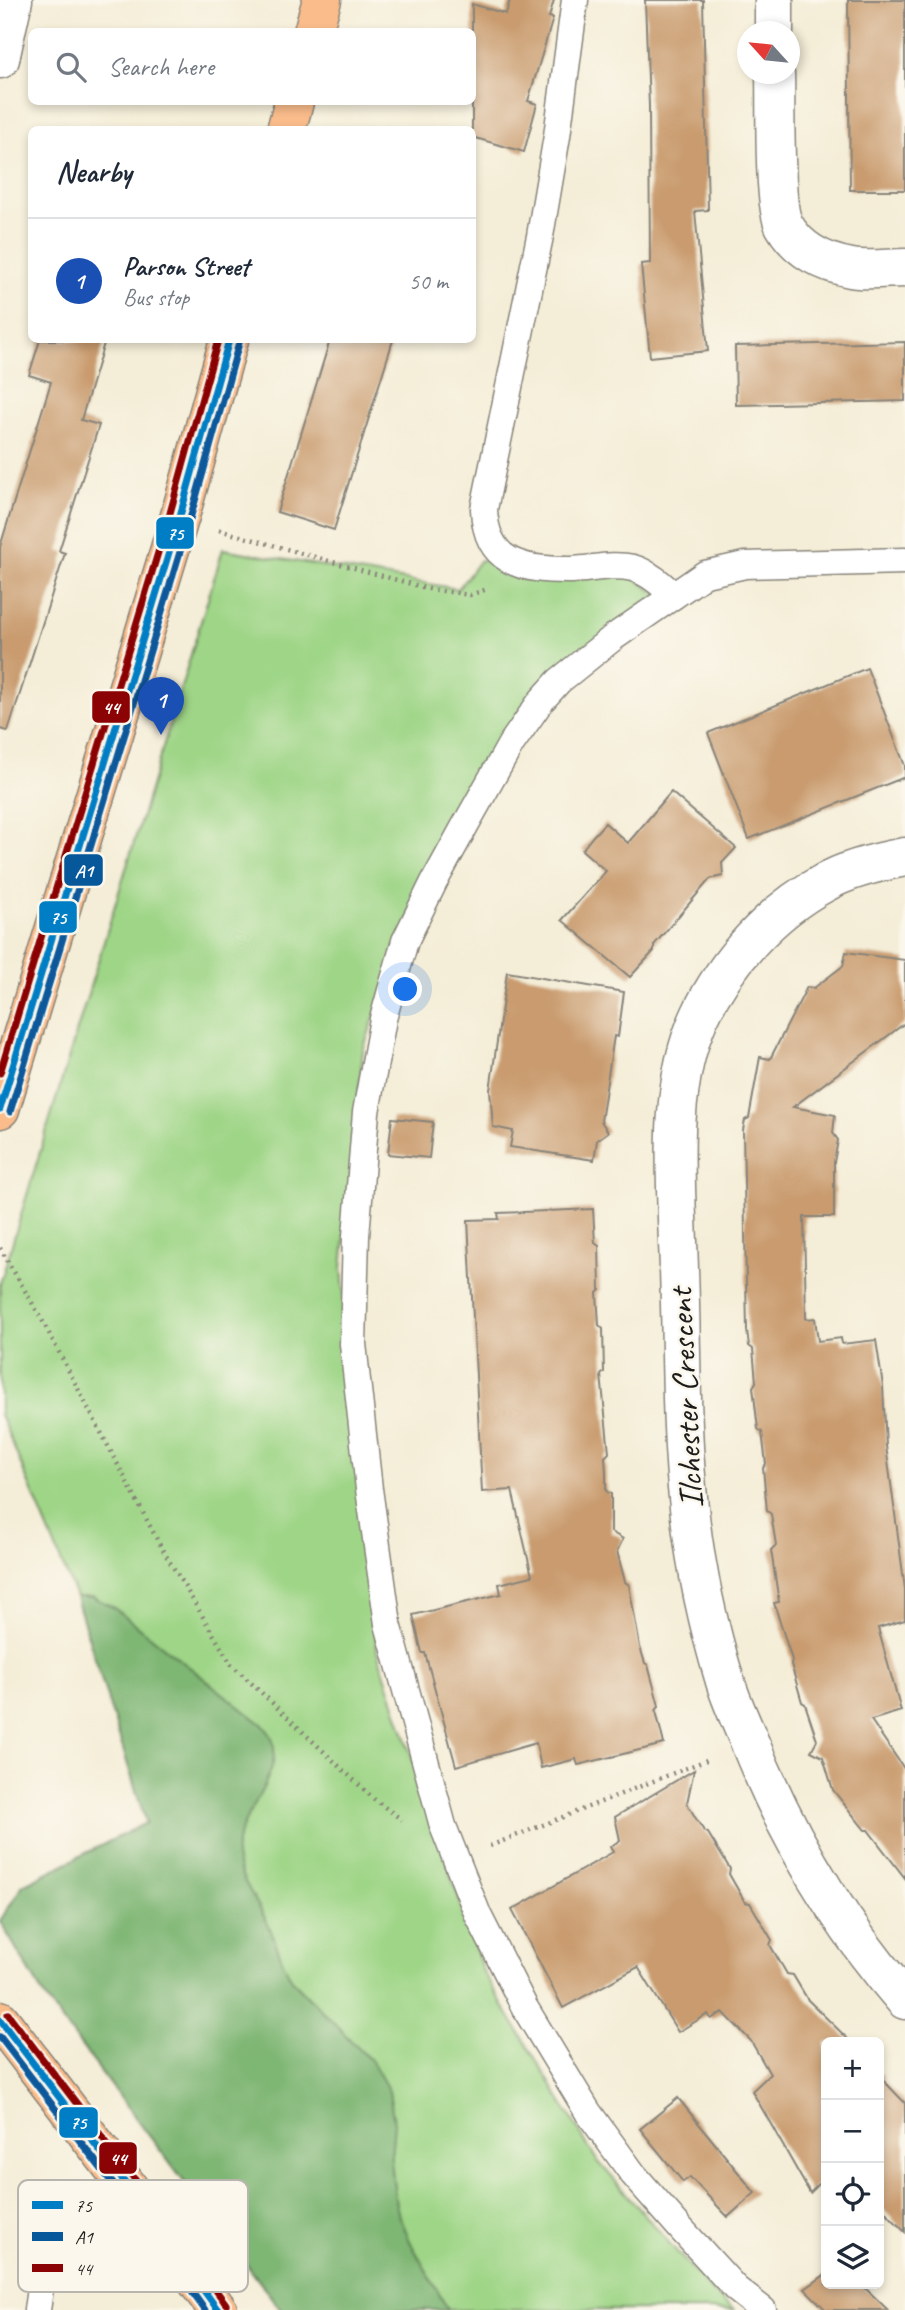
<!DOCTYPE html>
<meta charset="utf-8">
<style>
body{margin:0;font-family:Caveat,sans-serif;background:#f2f2f3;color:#1f2937}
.controls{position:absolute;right:21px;bottom:21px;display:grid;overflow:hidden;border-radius:10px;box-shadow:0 4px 10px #0003}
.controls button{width:63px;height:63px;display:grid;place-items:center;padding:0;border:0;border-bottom:2px solid #e0e1e3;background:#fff;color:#1f2937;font:35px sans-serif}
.compass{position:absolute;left:737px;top:21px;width:63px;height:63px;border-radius:50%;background:#fff;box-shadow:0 4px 10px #0003;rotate:297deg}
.you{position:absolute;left:406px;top:990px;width:24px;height:24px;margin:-18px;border:5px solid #fff;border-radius:50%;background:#1a73e8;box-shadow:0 0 0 10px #1a73e833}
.badge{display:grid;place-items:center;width:46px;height:46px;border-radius:50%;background:#0b8043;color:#fff;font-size:23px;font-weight:700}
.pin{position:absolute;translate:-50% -58px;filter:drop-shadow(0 2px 4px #0008)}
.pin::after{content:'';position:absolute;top:37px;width:24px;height:21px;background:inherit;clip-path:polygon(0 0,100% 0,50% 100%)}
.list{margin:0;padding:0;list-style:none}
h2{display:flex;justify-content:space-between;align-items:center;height:91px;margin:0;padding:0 28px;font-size:30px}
h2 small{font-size:23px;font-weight:400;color:#747a83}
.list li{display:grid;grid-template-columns:46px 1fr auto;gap:21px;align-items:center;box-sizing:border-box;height:126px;padding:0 28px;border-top:2px solid #e0e1e3}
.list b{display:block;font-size:26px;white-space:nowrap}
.list p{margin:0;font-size:23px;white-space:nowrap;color:#747a83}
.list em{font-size:23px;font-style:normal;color:#747a83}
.icon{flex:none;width:38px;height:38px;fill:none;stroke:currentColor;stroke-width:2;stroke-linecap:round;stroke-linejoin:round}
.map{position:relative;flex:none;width:905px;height:2310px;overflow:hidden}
.search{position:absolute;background:#fff;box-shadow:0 4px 10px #0003;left:28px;top:28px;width:448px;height:77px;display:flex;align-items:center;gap:18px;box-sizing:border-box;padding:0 24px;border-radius:10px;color:#747a83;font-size:26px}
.panel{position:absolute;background:#fff;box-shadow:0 4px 10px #0003;left:28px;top:126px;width:448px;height:217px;border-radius:10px}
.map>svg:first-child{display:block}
.green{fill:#9ed586;stroke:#5d7851;stroke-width:2}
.forest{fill:#7eb673;stroke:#4d6948;stroke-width:2}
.building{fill:#c99b6e}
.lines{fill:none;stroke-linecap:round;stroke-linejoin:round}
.lane-casing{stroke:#88847a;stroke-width:29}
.street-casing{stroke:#88847a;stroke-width:41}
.highway-casing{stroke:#88847a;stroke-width:41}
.path{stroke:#88847a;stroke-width:4.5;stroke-dasharray:2 5;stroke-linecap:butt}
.lane{stroke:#fff;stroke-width:26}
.street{stroke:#fff;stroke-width:38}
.highway{stroke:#fabc8b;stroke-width:38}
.bus-1-casing{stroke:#fbf7ec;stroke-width:12}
.bus-2-casing{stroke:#fbf7ec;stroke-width:12}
.bus-3-casing{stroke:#fbf7ec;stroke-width:12}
.bus-1{stroke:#007ec5;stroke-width:7}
.bus-2{stroke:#07589b;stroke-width:7}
.bus-3{stroke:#8b0304;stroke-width:7}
.labels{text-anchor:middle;stroke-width:5;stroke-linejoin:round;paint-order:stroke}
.street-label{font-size:35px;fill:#1c1c1c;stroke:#fbf7ec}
.key{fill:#fbf7ec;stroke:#b8b5ae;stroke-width:2}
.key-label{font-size:19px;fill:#1c1c1c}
.line-badge{stroke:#fbf7ec;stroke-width:2.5}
.badge-label{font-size:19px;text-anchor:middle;font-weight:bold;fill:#fff}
</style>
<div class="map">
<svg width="905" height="2310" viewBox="0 0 905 2310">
<rect width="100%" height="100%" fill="#fbf7ec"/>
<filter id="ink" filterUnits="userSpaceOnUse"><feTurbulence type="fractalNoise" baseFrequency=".0143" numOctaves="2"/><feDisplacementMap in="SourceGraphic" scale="14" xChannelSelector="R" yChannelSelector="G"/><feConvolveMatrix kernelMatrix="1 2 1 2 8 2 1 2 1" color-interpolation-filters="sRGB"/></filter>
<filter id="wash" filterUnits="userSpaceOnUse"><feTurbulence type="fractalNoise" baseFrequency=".00686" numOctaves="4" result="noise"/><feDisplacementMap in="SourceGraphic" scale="28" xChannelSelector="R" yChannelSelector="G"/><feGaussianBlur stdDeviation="1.57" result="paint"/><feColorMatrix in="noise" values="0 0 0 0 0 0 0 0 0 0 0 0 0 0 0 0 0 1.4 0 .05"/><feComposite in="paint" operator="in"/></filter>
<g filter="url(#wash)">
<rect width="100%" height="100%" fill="#f4edd7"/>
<path class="green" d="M 223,549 L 458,589 L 480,560 L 626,572 L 661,597 L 529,695 L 422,880 L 363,1050 L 342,1268 L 377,1651 L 483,1972 L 596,2159 L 712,2292 L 734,2310 L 281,2310 L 46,1999 L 0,1921 L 23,1885 L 146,1823 L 76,1597 L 0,1414 L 0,1284 Z"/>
<path class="forest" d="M 76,1597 L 93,1597 L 113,1607 L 263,1725 C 266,1729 271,1734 272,1738 C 285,1772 240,1815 236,1848 C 233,1870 258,1902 267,1922 C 277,1942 280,1962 293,1981 L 373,2063 L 389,2091 L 394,2123 L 391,2159 L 396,2206 L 410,2241 L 448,2310 L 281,2310 L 46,1999 L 0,1921 L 23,1885 L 146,1823 Z"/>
<g id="blocks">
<g class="building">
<path d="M 510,0 L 554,0 L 549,17 L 553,18 L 528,101 L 537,104 L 524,152 L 472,137 L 472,4 L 506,14 Z"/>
<path d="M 645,0 L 703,0 L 708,210 L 695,211 L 708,351 L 650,357 L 641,264 L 650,263 L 649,106 Z"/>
<path d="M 848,0 L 905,0 L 905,190 L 850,190 Z"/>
<path d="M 40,340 L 105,340 L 81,420 L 99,425 L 59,551 L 65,553 L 8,731 L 0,729 L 0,547 L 51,382 L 29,375 Z"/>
<path d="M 330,340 L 393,340 L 334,530 L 277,512 Z"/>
<path d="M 905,342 L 905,401 L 736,405 L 735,346 Z"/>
<path d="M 867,668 L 905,766 L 905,777 L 749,839 L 708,733 Z"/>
<path d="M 671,792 L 736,848 L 722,863 L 723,876 L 710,879 L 654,945 L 654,951 L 630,977 L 562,920 L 606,871 L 582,850 L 593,836 L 605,823 L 628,843 Z"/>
<path d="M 846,952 L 905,960 L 905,1023 L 793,1107 L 835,1115 L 833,1133 L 838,1140 L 834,1162 L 834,1217 L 804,1217 L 806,1319 L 815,1318 L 818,1341 L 841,1338 L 842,1344 L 876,1340 L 883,1386 L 886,1446 L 905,1589 L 905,1620 L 878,1628 L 901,1711 L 871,1720 L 905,1770 L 905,1878 L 868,1830 L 865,1830 L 833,1790 L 823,1757 L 811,1751 L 817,1740 L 805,1704 L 802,1702 L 791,1664 L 792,1660 L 774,1603 L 779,1602 L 771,1550 L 776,1545 L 771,1514 L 767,1511 L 763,1468 L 766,1464 L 762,1432 L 758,1429 L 753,1387 L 756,1382 L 753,1349 L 749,1346 L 747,1330 L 743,1130 L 745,1120 L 749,1118 L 760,1057 L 770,1059 L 807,987 L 814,988 L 843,966 Z"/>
<path d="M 507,972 L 624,992 L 618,1037 L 614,1036 L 601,1121 L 608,1132 L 597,1140 L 594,1160 L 510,1147 L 513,1131 L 493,1127 L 490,1090 Z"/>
<path d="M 392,1118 L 433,1122 L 429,1158 L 388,1154 Z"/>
<path d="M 593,1209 L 595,1243 L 599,1246 L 600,1290 L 597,1293 L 599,1325 L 603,1329 L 604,1372 L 601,1375 L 609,1453 L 605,1457 L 606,1473 L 606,1491 L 611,1494 L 611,1532 L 623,1539 L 617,1551 L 625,1582 L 629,1585 L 640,1647 L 645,1663 L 648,1665 L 659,1706 L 656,1711 L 664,1744 L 578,1765 L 576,1759 L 541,1768 L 536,1743 L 456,1766 L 425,1653 L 422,1653 L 413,1615 L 501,1594 L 499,1584 L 532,1576 L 512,1490 L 482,1492 L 468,1220 L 499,1219 L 498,1213 Z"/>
<path d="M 694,1770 L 687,1803 L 695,1817 L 704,1831 L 708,1833 L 730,1869 L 729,1874 L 745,1902 L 750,1903 L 766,1930 L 772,1940 L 770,1945 L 787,1974 L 793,1975 L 808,2000 L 851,2042 L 826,2042 L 826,2177 L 810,2193 L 752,2091 L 770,2074 L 751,2041 L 723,2012 L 711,2019 L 708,2014 L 678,2032 L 638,1967 L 563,2008 L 512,1910 L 613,1852 L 610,1847 L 620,1840 L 615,1817 Z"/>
<path d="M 879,2072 L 883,2076 L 883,2080 L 905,2103 L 905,2232 L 879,2205 Z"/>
<path d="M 678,2098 L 755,2193 L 728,2217 L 690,2177 L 683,2182 L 640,2129 Z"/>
<path d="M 826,2274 L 826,2284 L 861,2284 L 888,2310 L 826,2310 L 805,2289 Z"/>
</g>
</g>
</g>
<g filter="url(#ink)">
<use href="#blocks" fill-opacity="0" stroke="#88847a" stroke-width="2"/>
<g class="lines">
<defs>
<g id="lane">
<path d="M 575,0 L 557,136 L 540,236 L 484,509 C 486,562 520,570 568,570 C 590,570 611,563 633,568 C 647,572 664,585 673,596"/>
<path d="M 37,2310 L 43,2267 L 53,2252 L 128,2187"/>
<path d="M 763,2310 L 736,2289 L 682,2230 L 633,2174 L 588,2112 L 525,2008 L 478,1915 L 443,1826 L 388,1624 L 369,1489 L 353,1344 L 356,1236 L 366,1112 L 383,1019 L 405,941 L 434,882 L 467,822 L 511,744 L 541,701 L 559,681 L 614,637 L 705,574 L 745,565 L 905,561"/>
</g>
<g id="street">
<path d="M 774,0 L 774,32"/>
<path d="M 0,59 L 13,0"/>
<path d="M 775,74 C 776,103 773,204 784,225 C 798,250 824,263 851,268 C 868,271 888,268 905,268"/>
<path d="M 905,857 C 878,862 848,869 824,883 C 772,911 725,962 700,1016 C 665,1090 677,1190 679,1270 C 682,1349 680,1429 689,1507 C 695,1565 708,1625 725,1681 C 731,1700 739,1718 747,1736 C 785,1832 837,1922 905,2000"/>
</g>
<g id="highway">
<path d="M 313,32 L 322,0"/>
<path d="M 286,130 L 294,102"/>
<path d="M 0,1109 L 180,516 L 229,340"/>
<path d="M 0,2020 L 128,2187 L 218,2310"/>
</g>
</defs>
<use href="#lane" class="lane-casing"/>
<use href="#street" class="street-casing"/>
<use href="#highway" class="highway-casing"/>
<g class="path">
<path d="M 219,530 L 429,589 L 470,595 L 487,589"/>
<path d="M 0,1248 L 41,1318 L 161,1547 L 231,1664 L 374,1799 L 402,1820"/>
<path d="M 490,1846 L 709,1759"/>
</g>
<use href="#lane" class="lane"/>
<use href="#street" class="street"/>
<use href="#highway" class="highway"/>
<defs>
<g id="bus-1">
<path d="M 0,1109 L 180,516 L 229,340"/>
<path d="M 0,2020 L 128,2187 L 218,2310"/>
</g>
<g id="bus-2">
<path d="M 10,1112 L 190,519 L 239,343"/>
<path d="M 0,2037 L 120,2193 L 205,2310"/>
</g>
<g id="bus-3">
<path d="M 0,1073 L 170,513 L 218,340"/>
<path d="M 8,2014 L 136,2181 L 226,2304"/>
</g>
</defs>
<use href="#bus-1" class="bus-1-casing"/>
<use href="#bus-2" class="bus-2-casing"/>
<use href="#bus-3" class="bus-3-casing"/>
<use href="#bus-1" class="bus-1"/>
<use href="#bus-2" class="bus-2"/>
<use href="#bus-3" class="bus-3"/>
</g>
</g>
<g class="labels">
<g class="street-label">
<text transform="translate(685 1398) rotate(-93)" y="12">Ilchester Crescent</text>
</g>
</g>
<rect x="18" y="2180" width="230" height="112" rx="10" class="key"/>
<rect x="32" y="2201" width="31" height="8" fill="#007ec5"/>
<rect x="32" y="2232" width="31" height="9" fill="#07589b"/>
<rect x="32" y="2264" width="31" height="8" fill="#8b0304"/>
<g class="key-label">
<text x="75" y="2212">75</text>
<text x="75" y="2243">A1</text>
<text x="75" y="2275">44</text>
</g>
<g class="line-badge">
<rect x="155" y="516" width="40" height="34" rx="7" fill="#007ec5"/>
<rect x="91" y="690" width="40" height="34" rx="7" fill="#8b0304"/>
<rect x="63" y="853" width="41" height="34" rx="7" fill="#07589b"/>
<rect x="38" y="900" width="40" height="34" rx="7" fill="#007ec5"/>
<rect x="58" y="2106" width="41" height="33" rx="7" fill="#007ec5"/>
<rect x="98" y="2141" width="40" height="34" rx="7" fill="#8b0304"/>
</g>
<g class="badge-label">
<text x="175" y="540">75</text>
<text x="111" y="714">44</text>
<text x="84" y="877">A1</text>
<text x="58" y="924">75</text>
<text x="78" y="2129">75</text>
<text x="118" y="2165">44</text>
</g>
</svg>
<div class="controls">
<button>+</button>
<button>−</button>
<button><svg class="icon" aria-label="locate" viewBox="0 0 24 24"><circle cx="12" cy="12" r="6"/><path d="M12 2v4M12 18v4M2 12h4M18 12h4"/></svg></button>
<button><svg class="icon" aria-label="layers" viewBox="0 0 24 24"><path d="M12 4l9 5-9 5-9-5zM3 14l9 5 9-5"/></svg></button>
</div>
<svg class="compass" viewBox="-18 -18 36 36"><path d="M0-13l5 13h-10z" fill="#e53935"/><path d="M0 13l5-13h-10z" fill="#747a83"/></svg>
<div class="you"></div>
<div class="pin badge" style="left:161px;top:735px;background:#1a4fb4">1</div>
<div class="search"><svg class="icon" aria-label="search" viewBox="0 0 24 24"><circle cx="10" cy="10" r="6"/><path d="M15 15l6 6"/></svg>Search here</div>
<section class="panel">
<h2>Nearby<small></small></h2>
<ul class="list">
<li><span class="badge" style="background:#1a4fb4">1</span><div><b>Parson Street</b><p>Bus stop</p></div><em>50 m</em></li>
</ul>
</section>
</div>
